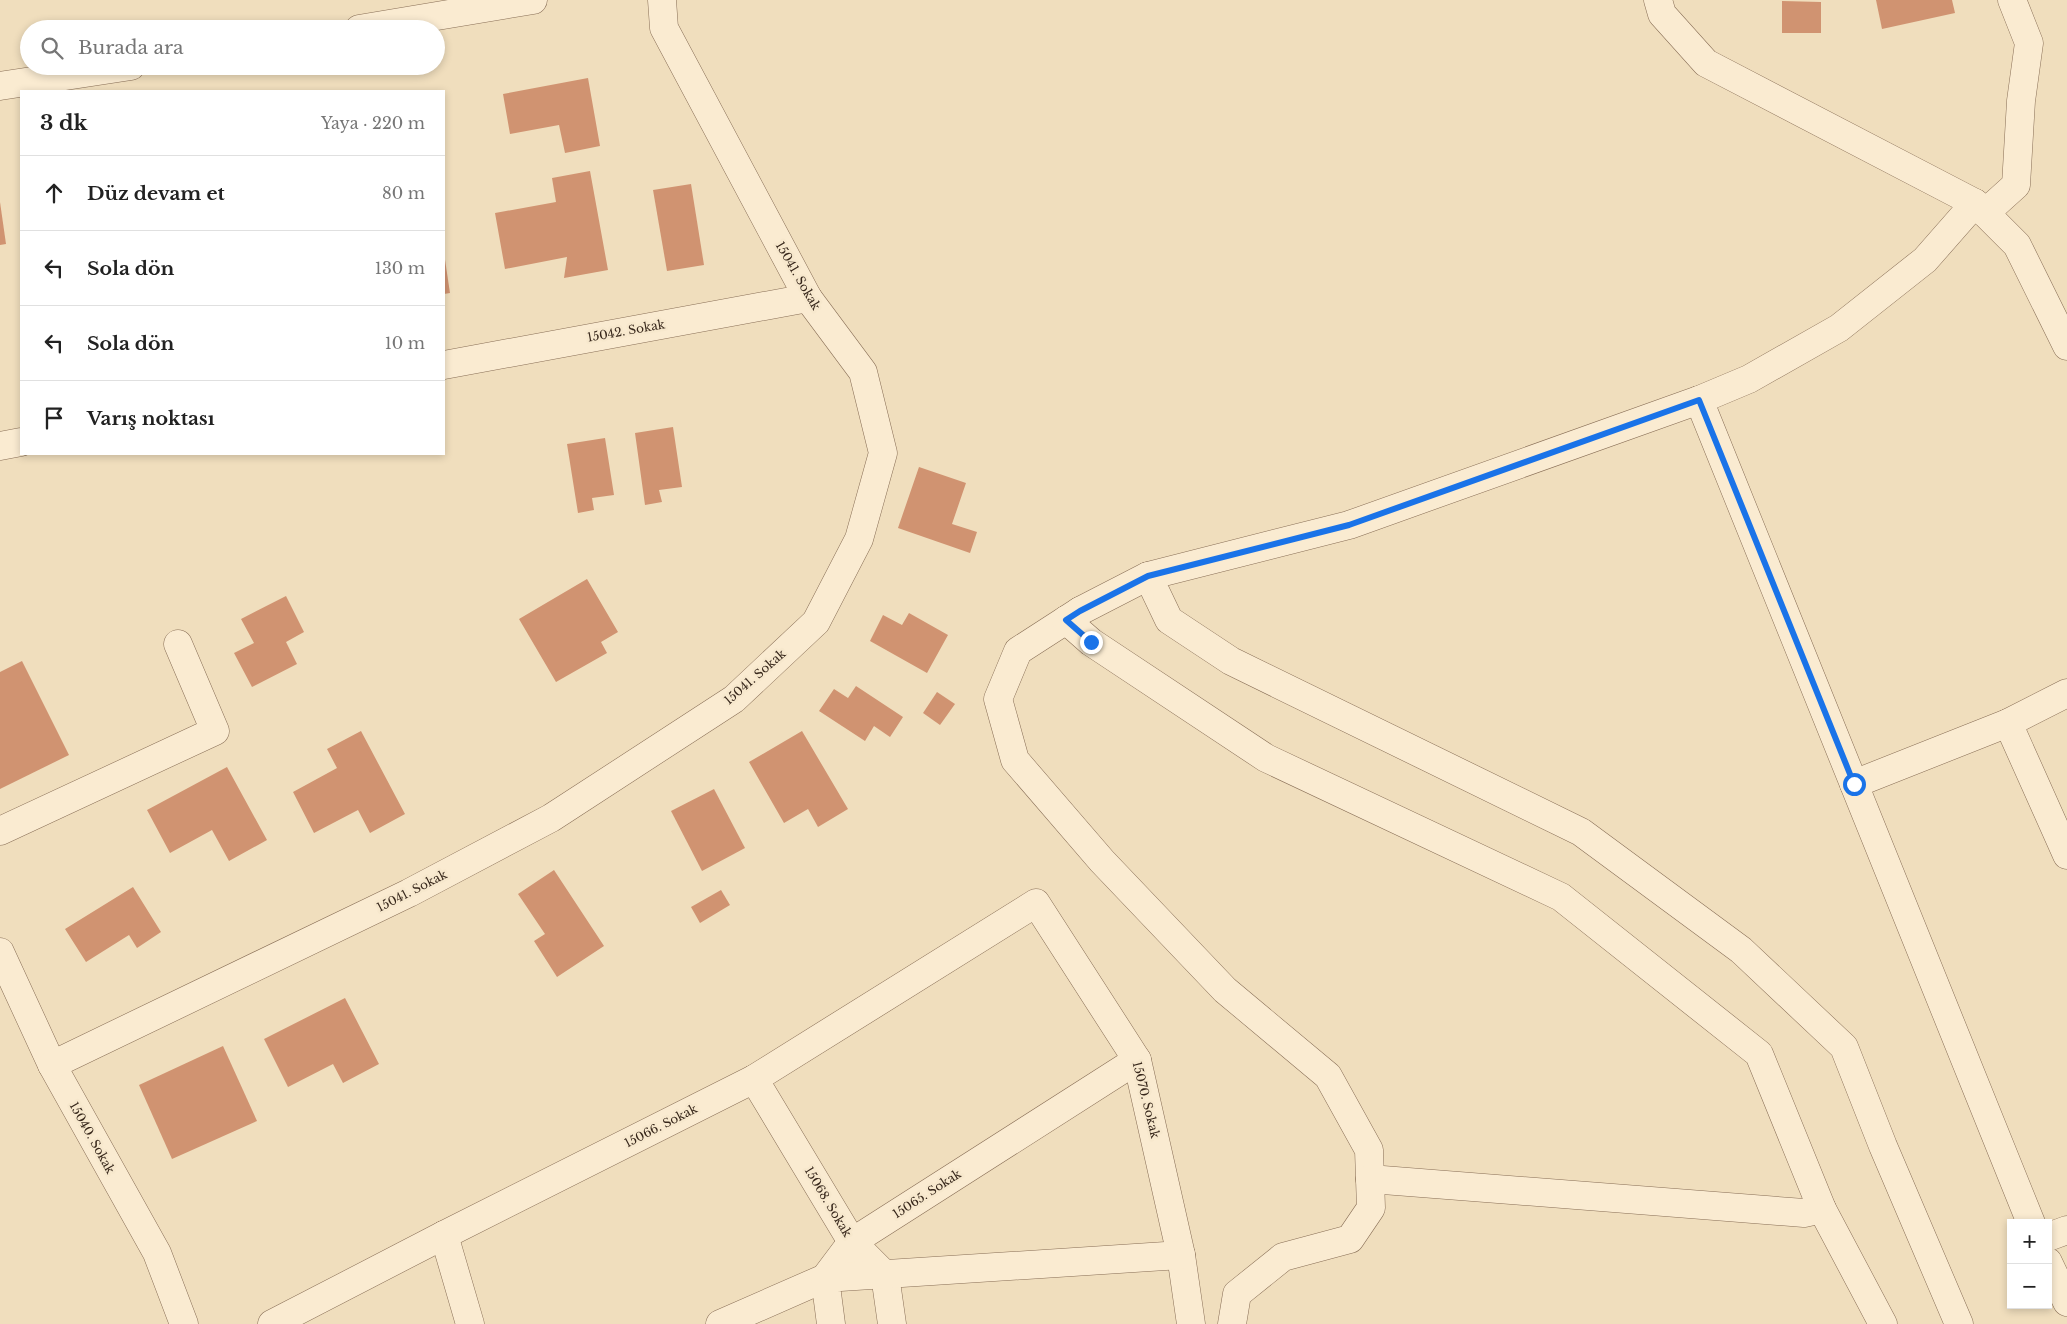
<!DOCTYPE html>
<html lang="tr">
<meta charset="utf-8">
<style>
body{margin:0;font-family:"Libre Baskerville",serif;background:#f2f2f2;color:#222}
.controls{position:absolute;right:15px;bottom:15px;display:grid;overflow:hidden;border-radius:0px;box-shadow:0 2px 8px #0003}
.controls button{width:45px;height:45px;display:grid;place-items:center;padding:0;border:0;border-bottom:1px solid #e0e0e0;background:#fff;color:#222;font:25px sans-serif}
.stop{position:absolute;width:15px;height:15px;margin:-11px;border:4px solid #1a73e8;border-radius:50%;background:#fff}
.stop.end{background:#1a73e8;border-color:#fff;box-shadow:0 1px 5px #0008}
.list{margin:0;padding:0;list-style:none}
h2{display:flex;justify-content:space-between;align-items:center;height:65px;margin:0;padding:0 20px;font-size:21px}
h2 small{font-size:16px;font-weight:400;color:#767676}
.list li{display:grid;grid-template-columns:32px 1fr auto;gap:15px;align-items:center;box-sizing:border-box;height:75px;padding:0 20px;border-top:1px solid #e0e0e0}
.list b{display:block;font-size:19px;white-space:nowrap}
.list em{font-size:16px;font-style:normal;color:#767676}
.icon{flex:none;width:28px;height:28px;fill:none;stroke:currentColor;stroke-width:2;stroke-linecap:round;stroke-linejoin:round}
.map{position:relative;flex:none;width:2067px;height:1324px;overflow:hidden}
.search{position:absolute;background:#fff;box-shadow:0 2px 8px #0003;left:20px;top:20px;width:425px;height:55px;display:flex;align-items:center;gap:12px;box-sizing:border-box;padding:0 18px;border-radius:28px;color:#767676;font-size:19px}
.panel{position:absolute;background:#fff;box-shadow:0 2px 8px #0003;left:20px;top:90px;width:425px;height:365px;border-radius:0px}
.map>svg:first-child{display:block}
.building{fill:#d09371}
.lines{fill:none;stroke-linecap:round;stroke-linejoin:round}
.minor-casing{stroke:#886e56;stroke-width:29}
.tertiary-casing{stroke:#886e56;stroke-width:29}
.minor{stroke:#faebd1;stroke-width:28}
.tertiary{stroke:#faebd1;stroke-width:28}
.route{stroke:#1a73e8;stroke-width:6}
.labels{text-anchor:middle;stroke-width:5;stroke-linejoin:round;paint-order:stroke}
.street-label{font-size:12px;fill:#37271b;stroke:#f7e8cd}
</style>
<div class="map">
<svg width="2067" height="1324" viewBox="0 0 2067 1324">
<rect width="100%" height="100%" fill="#f0debd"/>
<g class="building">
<path d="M 1876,0 L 1952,0 L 1955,13 L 1882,29 Z"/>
<path d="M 1782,1 L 1821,2 L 1821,33 L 1782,33 Z"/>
<path d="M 588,78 L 600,146 L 565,153 L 559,125 L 510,134 L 503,94 Z"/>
<path d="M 590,171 L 608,270 L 564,278 L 567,257 L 505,269 L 495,213 L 556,202 L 552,178 Z"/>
<path d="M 691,184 L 704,265 L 667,271 L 653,190 Z"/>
<path d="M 0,202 L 6,244 L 0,245 Z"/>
<path d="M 444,253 L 450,293 L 444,294 Z"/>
<path d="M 673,427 L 682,487 L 659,490 L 662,502 L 645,505 L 635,433 Z"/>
<path d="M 605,438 L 614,495 L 592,498 L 594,510 L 578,513 L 567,444 Z"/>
<path d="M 919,467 L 966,483 L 952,524 L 977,532 L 970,553 L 898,528 Z"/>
<path d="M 587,579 L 618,632 L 601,642 L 607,653 L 556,682 L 519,619 Z"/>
<path d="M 286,596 L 304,632 L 286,642 L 297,664 L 252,687 L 234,653 L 254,643 L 241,619 Z"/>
<path d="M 909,613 L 948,635 L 927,673 L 870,641 L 883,615 L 902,625 Z"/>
<path d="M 22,661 L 69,755 L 0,789 L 0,672 Z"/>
<path d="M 856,686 L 903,717 L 890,737 L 874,726 L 865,741 L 819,711 L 834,689 L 848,698 Z"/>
<path d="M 937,692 L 955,704 L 940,725 L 923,713 Z"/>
<path d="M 361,731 L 405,814 L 370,833 L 358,810 L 314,833 L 293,792 L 337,768 L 327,749 Z"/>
<path d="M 802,731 L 848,809 L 818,827 L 808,809 L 784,823 L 749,762 Z"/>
<path d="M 227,767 L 267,840 L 229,861 L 212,830 L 170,853 L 147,810 Z"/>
<path d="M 714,789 L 745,848 L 702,871 L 671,811 Z"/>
<path d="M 554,870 L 604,946 L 557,977 L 534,941 L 545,934 L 518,894 Z"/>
<path d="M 133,887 L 161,932 L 137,948 L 129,935 L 86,962 L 65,929 Z"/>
<path d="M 721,890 L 730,905 L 700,923 L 691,907 Z"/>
<path d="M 345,998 L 379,1064 L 343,1083 L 333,1064 L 288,1087 L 264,1039 Z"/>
<path d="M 223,1046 L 257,1121 L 172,1159 L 139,1085 Z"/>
</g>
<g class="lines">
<defs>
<g id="minor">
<path d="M 359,29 L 533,0"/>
<path d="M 0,86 L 131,66"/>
<path d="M 1985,213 L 2016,185 L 2021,101 L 2029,43 L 2012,0"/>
<path d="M 444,365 L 808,298"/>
<path d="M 1699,400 L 2031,1223"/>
<path d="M 0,446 L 21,442"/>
<path d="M 1080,611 L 1018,651 L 998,699 L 1015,760 L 1102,861 L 1225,990 L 1328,1076 L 1369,1150 L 1371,1208 L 1350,1239 L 1283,1257 L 1237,1294 L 1232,1324"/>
<path d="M 1066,620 L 1091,642 L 1266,758 L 1561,897 L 1759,1054 L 1822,1209 L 1883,1324"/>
<path d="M 2008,723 L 2067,855"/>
<path d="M 1854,784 L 2008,723 L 2067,693"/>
<path d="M 0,831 L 215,731 L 178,644"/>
<path d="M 0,952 L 52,1065 L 157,1253 L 184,1324"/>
<path d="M 52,1065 L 409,893 L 551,818 L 734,699 L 816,622 L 859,539 L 883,453 L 863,372 L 808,298 L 664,28 L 662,0"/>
<path d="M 754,1079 L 852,1242 L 885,1275 L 892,1324"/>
<path d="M 1370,1179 L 1804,1213 L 1822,1209"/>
<path d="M 444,1235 L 470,1324"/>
<path d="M 2048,1237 L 2067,1230"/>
<path d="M 2048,1262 L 2067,1302"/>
<path d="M 272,1324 L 444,1235 L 754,1079 L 1036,903 L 1137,1060 L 1181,1255 L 1191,1324"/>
<path d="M 720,1324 L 825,1278 L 852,1242 L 1137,1060"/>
<path d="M 831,1324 L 825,1278 L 1181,1255"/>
<path d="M 1959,1324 L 1883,1146 L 1844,1047 L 1741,950 L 1581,832 L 1231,661 L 1169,620 L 1148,576 L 1349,525 L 1699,400 L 1749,379 L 1839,328 L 1925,260 L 1975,203"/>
</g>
<g id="tertiary">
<path d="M 1658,0 L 1662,14 L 1706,63 L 1975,203 L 2017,245 L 2067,346"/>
<path d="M 1080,611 L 1148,576"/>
</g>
</defs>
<use href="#minor" class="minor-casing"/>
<use href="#tertiary" class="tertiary-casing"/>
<use href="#minor" class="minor"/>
<use href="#tertiary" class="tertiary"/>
</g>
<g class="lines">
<path class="route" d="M 1091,642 L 1066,620 L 1080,611 L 1148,576 L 1349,525 L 1699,400 L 1854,784"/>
</g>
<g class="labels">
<g class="street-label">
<text transform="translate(798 276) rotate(60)" y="4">15041. Sokak</text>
<text transform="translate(626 331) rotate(-10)" y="4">15042. Sokak</text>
<text transform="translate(755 677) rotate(-41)" y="4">15041. Sokak</text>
<text transform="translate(412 891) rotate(-27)" y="4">15041. Sokak</text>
<text transform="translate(1146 1100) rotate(76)" y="4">15070. Sokak</text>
<text transform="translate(661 1126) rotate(-27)" y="4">15066. Sokak</text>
<text transform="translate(92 1138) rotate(61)" y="4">15040. Sokak</text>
<text transform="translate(927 1194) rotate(-33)" y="4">15065. Sokak</text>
<text transform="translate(828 1202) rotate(59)" y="4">15068. Sokak</text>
</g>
</g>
</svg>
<div class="controls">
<button>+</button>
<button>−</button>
</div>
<div class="stop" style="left:1854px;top:784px"></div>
<div class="stop end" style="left:1091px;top:642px"></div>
<div class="search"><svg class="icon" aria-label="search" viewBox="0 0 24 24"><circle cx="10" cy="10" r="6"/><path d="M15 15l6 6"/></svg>Burada ara</div>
<section class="panel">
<h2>3 dk<small>Yaya · 220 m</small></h2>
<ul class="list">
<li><svg class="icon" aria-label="ahead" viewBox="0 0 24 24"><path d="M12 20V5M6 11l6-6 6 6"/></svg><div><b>Düz devam et</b></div><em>80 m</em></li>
<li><svg class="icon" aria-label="left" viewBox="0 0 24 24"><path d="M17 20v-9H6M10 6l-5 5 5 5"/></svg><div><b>Sola dön</b></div><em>130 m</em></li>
<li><svg class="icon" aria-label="left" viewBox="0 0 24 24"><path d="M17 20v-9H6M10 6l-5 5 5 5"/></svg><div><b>Sola dön</b></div><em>10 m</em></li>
<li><svg class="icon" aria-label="arrive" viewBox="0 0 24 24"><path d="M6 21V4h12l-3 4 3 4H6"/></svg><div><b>Varış noktası</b></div></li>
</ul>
</section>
</div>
